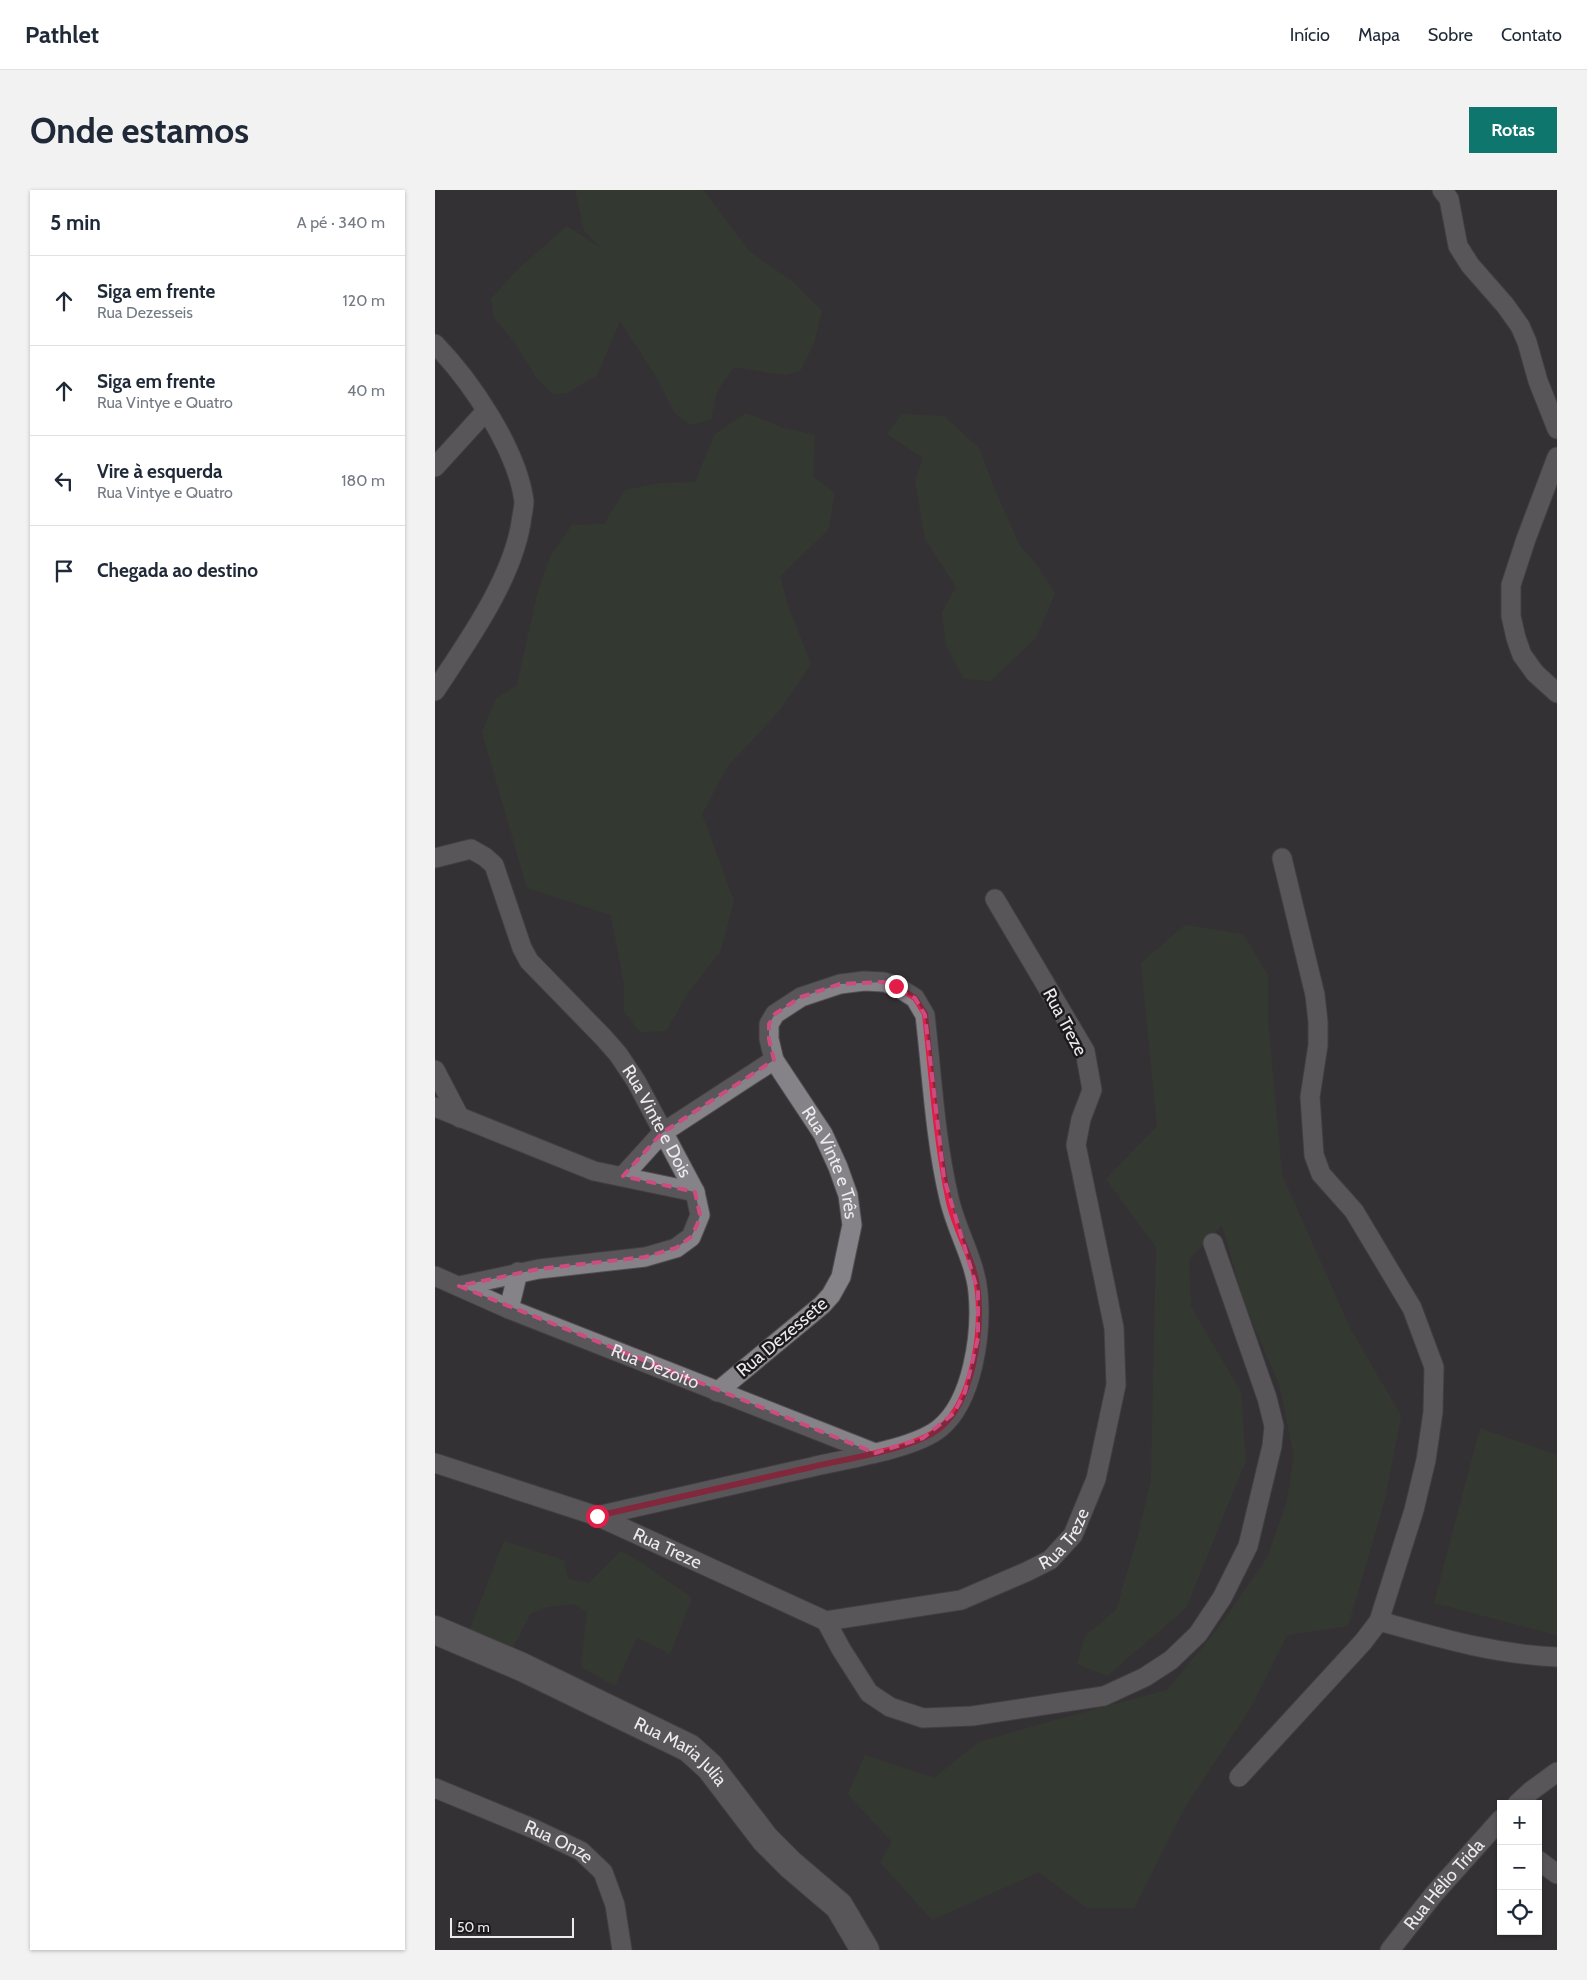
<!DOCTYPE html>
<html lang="pt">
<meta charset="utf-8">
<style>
body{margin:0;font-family:Cabin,sans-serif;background:#f2f2f3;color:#1f2937}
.controls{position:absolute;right:15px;bottom:15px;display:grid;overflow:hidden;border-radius:0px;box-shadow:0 1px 4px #0004}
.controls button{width:45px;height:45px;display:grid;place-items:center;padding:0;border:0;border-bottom:1px solid #e0e1e3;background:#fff;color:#1f2937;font:25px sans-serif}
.scale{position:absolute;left:15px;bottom:12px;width:124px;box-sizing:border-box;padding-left:5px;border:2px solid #eceaed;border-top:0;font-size:14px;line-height:18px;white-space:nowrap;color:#eceaed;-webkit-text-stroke:4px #1b1a1c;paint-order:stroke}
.stop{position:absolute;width:15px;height:15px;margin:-11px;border:4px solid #e11d48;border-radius:50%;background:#fff}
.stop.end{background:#e11d48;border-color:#fff;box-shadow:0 1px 5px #0008}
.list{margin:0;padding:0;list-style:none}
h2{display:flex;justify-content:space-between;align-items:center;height:65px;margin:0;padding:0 20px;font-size:21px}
h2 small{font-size:16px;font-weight:400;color:#747a83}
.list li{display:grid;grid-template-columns:32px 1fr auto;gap:15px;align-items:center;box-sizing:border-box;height:90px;padding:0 20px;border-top:1px solid #e0e1e3}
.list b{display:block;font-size:19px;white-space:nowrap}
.list p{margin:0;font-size:16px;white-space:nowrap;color:#747a83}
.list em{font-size:16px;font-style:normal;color:#747a83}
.icon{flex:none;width:28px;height:28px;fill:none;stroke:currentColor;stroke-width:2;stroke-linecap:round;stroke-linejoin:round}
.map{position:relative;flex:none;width:1122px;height:1760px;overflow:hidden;border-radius:0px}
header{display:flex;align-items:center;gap:30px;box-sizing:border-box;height:70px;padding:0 25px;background:#fff;border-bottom:1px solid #e0e1e3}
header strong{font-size:24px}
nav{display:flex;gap:28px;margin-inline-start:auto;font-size:18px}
.intro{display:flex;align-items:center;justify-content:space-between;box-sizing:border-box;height:120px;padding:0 30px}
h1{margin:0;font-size:35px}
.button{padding:12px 22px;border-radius:0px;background:#0f766e;color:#fff;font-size:18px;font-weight:700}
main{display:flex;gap:30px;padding:0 30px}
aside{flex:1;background:#fff;border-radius:0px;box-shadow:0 1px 4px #0004}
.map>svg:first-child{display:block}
.green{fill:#31432e}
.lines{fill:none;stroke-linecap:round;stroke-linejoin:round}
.street-casing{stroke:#524f53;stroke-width:21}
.secondary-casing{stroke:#524f53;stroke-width:30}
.street{stroke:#868388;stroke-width:19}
.secondary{stroke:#868388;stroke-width:28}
.route{stroke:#e11d48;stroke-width:6}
.marked{fill:none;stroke:#cc4c80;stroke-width:4;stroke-dasharray:10 6;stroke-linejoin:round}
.labels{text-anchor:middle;stroke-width:5;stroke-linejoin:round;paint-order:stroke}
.street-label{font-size:18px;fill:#eceaed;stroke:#1b1a1c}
</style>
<header>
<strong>Pathlet</strong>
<nav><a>Início</a><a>Mapa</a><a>Sobre</a><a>Contato</a></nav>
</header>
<div class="intro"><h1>Onde estamos</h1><a class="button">Rotas</a></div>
<main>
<aside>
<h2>5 min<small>A pé · 340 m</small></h2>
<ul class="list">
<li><svg class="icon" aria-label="ahead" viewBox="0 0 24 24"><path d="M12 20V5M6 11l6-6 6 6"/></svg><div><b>Siga em frente</b><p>Rua Dezesseis</p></div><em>120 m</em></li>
<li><svg class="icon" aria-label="ahead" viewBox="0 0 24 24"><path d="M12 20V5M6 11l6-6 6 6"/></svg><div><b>Siga em frente</b><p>Rua Vintye e Quatro</p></div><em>40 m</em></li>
<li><svg class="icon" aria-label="left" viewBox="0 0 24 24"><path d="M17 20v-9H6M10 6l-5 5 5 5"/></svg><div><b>Vire à esquerda</b><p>Rua Vintye e Quatro</p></div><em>180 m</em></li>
<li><svg class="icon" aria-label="arrive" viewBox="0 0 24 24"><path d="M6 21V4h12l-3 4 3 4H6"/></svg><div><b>Chegada ao destino</b></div></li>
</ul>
</aside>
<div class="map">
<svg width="1122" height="1760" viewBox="0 0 1122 1760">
<rect width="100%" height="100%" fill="#343135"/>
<g class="green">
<path d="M 140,0 L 268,0 L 314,61 L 359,93 L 387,121 L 379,153 L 365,181 L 350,185 L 299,177 L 282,201 L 276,229 L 255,235 L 240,223 L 222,188 L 185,131 L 162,185 L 132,203 L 118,204 L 101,187 L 79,151 L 59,128 L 56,109 L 81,81 L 132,36 L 167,59 L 149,40 Z"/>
<path d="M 311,223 L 348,238 L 380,245 L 378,287 L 400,303 L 393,340 L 345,386 L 353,416 L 376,474 L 344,521 L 292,577 L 267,624 L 299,711 L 285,762 L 254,801 L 231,841 L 205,842 L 189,821 L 189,793 L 176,725 L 92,698 L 47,542 L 61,509 L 82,495 L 103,401 L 116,365 L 137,335 L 169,334 L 190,300 L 226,293 L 260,292 L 280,244 Z"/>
<path d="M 467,224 L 509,226 L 544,258 L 558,295 L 584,354 L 602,375 L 620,403 L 601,448 L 555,491 L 529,489 L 511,455 L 507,422 L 521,397 L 490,348 L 480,291 L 488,268 L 452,244 Z"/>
<path d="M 750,735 L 808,744 L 833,785 L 833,831 L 847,985 L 915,1138 L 966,1226 L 949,1313 L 913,1436 L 852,1445 L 816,1517 L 750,1617 L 699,1718 L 652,1718 L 604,1682 L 497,1730 L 445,1672 L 457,1652 L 413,1604 L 430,1565 L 499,1588 L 544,1552 L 631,1527 L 732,1500 L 781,1441 L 832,1368 L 852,1311 L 859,1266 L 844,1194 L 809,1113 L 787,1035 L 754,1069 L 756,1117 L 806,1202 L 811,1270 L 751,1418 L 672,1486 L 642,1474 L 650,1446 L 681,1420 L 703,1346 L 716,1290 L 721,1057 L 671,989 L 722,936 L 706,773 Z"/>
<path d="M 1045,1238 L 1122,1265 L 1122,1445 L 999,1413 Z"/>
<path d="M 69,1351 L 129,1370 L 133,1389 L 154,1393 L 186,1361 L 205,1372 L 257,1408 L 235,1464 L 202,1447 L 180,1496 L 146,1477 L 152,1422 L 139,1414 L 112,1417 L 95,1424 L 78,1457 L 33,1444 Z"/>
</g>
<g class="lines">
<defs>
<g id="street">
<path d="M 1007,0 L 1014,9 L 1023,56 L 1035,75 L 1070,115 L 1085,136 L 1092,152 L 1103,191 L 1122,239"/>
<path d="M 0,154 C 36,191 82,259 89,311 C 89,316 88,321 87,326 C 80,386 33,451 0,501"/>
<path d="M 1122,267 L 1091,349 L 1076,395 L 1076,426 L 1081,448 L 1087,465 L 1100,483 L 1122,503"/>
<path d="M 0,277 L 51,221"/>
<path id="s1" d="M 0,668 L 36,659 L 50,667 L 59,675 L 87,758 L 94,771 L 168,847 L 183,864 L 201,891 L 260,1002 L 265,1025 L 256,1047 L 241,1058 L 210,1067 L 104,1079 L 24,1096"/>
<path d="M 0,880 L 25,928"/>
<path d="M 0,917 L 159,981 L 260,1002"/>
<path d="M 188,986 L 227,943 L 339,870"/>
<path id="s2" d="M 0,1086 L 74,1119 L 440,1263"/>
<path d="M 74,1119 L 83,1082"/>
<path id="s3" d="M 0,1273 L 162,1326 L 391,1431 L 526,1410 L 591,1382 L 615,1370 L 638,1345 L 661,1289 L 681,1195 L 679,1138 L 641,955 L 646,929 L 657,900 L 650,861 L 560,709"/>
<path id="s4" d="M 162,1326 C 233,1310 305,1293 377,1277 C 410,1269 480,1259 505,1238 C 538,1211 547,1143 543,1102 C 540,1070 521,1040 514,1008 C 500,949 497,885 490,825 L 480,808 L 461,796 L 449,792 L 429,791 L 405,794 L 366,807 L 340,824 L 334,834 L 334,849 L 339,870 L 388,944 L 403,977 L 413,1005 L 417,1035 L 406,1087 L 396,1105 L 387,1115 L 282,1202"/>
<path d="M 391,1431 L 406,1459 L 434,1503 L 455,1517 L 488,1528 L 537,1526 L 669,1506 L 710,1487 L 736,1470 L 763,1444 L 787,1408 L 813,1356 L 837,1256 L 839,1236 L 832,1208 L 778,1053"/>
<path d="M 944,1431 C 1005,1448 1058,1464 1122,1467"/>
<path d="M 804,1587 L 928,1452 L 944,1431 L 979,1320 L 991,1270 L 998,1222 L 999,1177 L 977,1118 L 919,1021 L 886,984 L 879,965 L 875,907 L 883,855 L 883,832 L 880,805 L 847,668"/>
<path id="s5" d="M 0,1598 L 99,1639 L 146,1661 L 168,1682 L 180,1715 L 187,1760"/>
<path d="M 1082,1614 L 1096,1601 L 1122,1582"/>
<path d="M 1103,1670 L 1122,1684"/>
<path id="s6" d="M 955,1760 L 999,1704 L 1066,1629"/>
</g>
<g id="secondary">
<path id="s7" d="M 0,1440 L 87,1477 L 254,1558 L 275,1577 L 330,1649 L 356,1675 L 404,1716 L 430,1760"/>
</g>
</defs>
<use href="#street" class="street-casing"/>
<use href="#secondary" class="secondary-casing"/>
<use href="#street" class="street"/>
<use href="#secondary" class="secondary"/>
</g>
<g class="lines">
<path class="route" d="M 162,1326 C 233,1310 305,1293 377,1277 C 410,1269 480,1259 505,1238 C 538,1211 547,1143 543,1102 C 540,1071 521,1043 514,1012 C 501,951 497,887 490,824 L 480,808 L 461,796"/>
</g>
<path d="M0 0H1122V1760H0ZM 449,792 L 480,808 L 490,825 L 509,988 L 543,1102 L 543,1148 L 530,1202 L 519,1223 L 488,1248 L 440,1263 L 24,1096 L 104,1079 L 210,1067 L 241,1058 L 256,1047 L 262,1035 L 265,1025 L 260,1002 L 188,986 L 227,943 L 339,870 L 334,849 L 334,834 L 340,824 L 366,807 L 405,794 Z" fill="#343135" fill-opacity=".55" fill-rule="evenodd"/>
<path class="marked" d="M 449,792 L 480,808 L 490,825 L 509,988 L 543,1102 L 543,1148 L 530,1202 L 519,1223 L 488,1248 L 440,1263 L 24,1096 L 104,1079 L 210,1067 L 241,1058 L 256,1047 L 262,1035 L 265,1025 L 260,1002 L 188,986 L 227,943 L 339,870 L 334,849 L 334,834 L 340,824 L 366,807 L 405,794 Z"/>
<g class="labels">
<g class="street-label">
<text transform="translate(630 832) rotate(62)" y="6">Rua Treze</text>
<text dy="6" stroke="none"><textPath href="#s1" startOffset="374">Rua Vinte e Dois</textPath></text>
<text dy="6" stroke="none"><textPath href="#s4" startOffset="1122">Rua Vinte e Três</textPath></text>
<text transform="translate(347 1147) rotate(-40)" y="6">Rua Dezessete</text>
<text dy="6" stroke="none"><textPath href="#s2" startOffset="238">Rua Dezoito</textPath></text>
<text dy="6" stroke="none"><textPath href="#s3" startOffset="682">Rua Treze</textPath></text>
<text dy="6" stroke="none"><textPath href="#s3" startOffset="248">Rua Treze</textPath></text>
<text dy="6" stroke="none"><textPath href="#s7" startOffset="275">Rua Maria Julia</textPath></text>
<text dy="6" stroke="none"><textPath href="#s5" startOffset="135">Rua Onze</textPath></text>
<text dy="6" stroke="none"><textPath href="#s6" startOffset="85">Rua Hélio Trida</textPath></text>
</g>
</g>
</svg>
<div class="controls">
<button>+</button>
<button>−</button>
<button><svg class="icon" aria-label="locate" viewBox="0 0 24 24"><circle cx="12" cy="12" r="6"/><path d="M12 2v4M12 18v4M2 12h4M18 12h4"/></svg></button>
</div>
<div class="scale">50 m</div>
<div class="stop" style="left:162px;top:1326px"></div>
<div class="stop end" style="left:461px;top:796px"></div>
</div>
</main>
